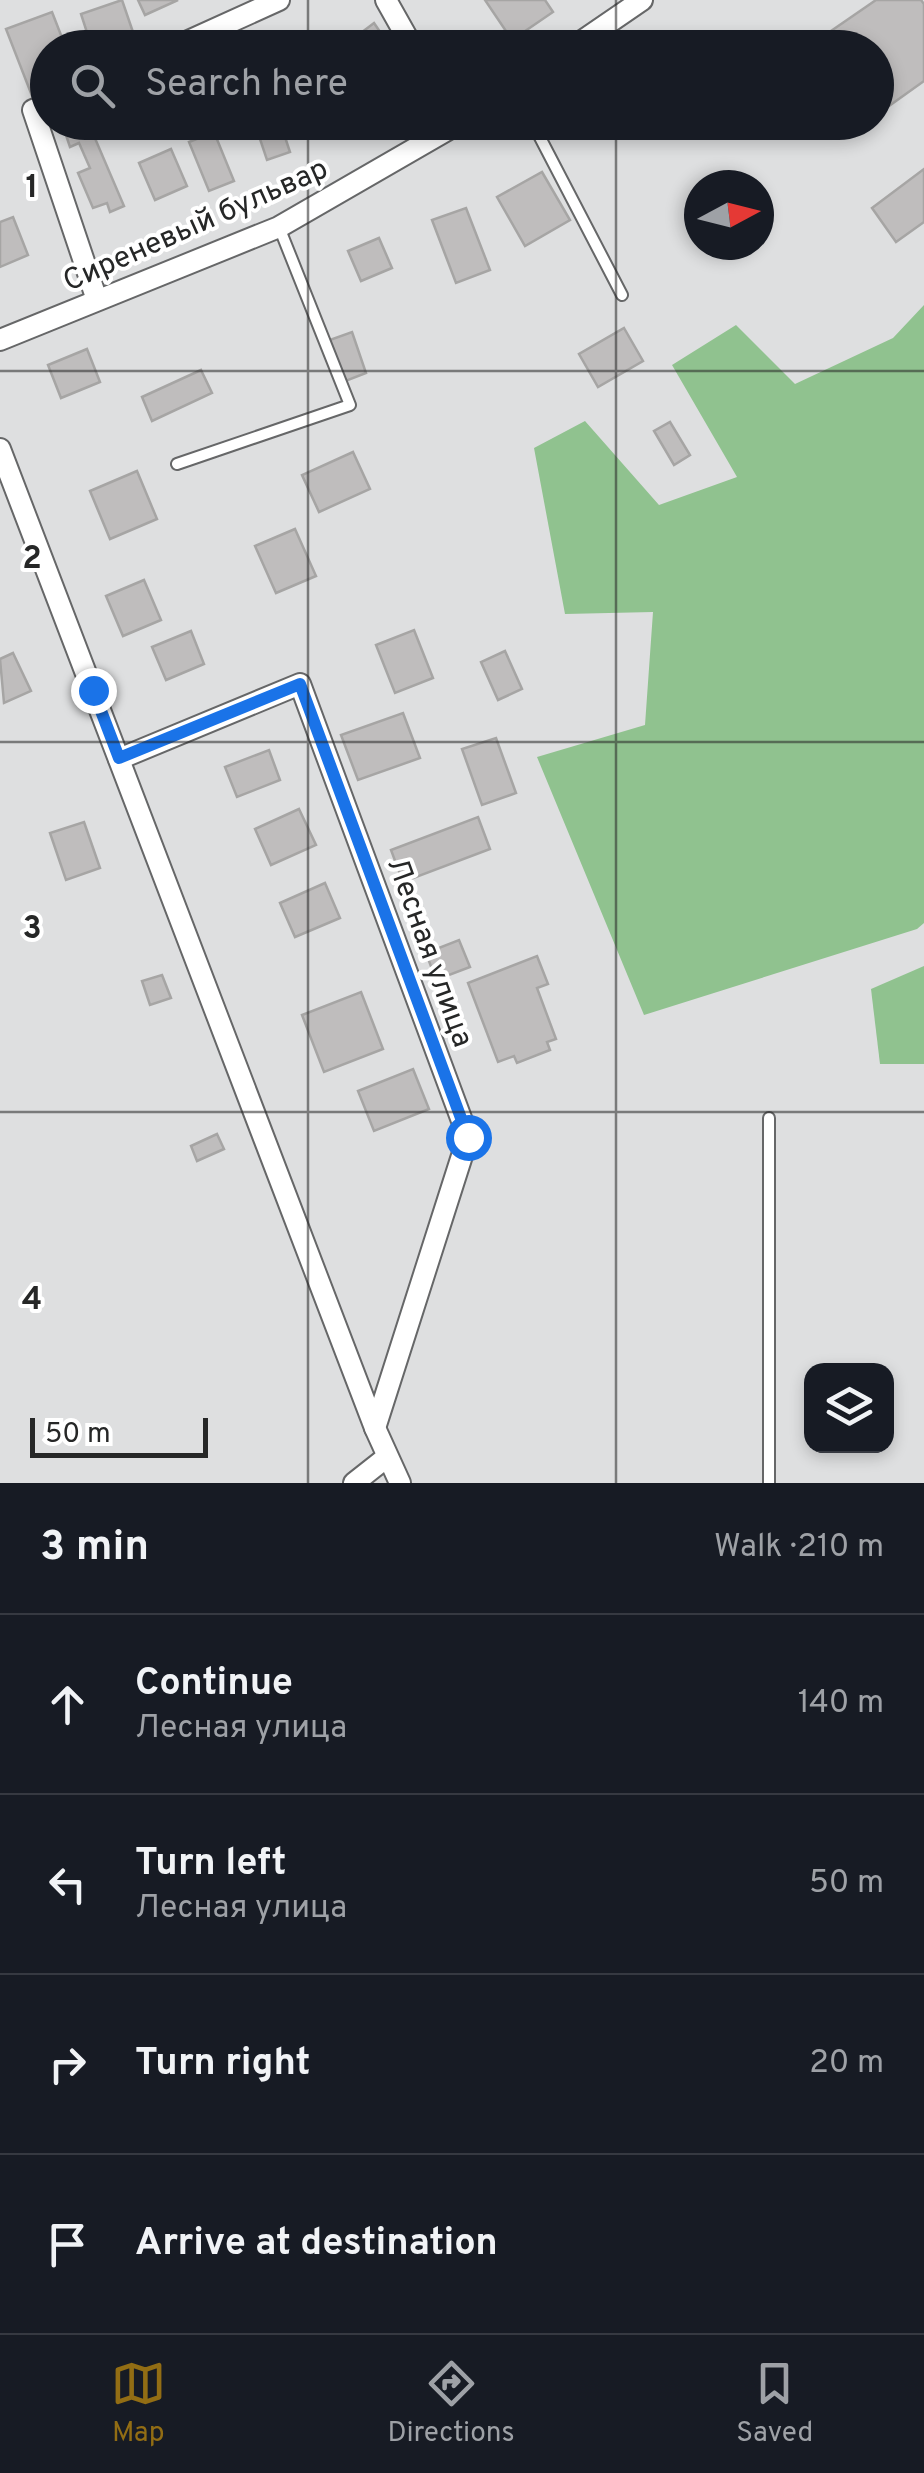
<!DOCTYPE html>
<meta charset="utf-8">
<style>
body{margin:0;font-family:Overpass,sans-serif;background:#242831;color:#f1f3f6}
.controls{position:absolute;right:30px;bottom:30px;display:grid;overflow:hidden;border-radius:20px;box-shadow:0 5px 15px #0003}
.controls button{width:90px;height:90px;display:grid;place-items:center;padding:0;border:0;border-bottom:2px solid #363941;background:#171b24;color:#f1f3f6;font:50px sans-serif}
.compass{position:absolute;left:684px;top:170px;width:90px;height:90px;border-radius:50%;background:#171b24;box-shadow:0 5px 15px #0003;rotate:83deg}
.scale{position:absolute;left:30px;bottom:25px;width:178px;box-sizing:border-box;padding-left:10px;border:5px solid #262727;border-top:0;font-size:28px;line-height:35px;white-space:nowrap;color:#262727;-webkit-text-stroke:8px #fff;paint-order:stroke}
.stop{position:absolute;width:30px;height:30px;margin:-22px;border:8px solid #1a73e8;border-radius:50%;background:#fff}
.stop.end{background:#1a73e8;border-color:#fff;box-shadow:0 2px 10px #0008}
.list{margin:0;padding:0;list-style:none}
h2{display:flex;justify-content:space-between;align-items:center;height:130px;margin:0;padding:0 40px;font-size:42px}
h2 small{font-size:32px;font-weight:400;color:#9ea1a6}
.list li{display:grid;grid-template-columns:65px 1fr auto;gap:30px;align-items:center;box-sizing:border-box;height:180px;padding:0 40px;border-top:2px solid #363941}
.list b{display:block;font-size:38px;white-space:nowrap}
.list p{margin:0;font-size:32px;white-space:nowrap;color:#9ea1a6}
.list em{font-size:32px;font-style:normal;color:#9ea1a6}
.icon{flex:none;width:55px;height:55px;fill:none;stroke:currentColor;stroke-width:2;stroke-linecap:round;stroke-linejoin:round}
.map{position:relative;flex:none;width:924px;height:1483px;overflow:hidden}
.search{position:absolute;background:#171b24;box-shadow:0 5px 15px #0003;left:30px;right:30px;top:30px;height:110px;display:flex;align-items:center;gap:25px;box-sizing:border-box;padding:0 35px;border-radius:55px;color:#9ea1a6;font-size:38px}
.sheet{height:850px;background:#171b24}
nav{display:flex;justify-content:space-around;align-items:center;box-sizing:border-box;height:140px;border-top:2px solid #363941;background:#171b24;font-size:28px;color:#9ea1a6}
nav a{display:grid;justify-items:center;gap:5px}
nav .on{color:#926d14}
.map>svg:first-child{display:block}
.green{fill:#90c28f}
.building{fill:#bfbdbd;stroke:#a6a5a4;stroke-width:2.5}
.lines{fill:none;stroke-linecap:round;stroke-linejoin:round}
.service-casing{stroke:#666768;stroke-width:14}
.minor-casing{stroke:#666768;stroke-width:24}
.service{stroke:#fff;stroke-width:10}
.minor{stroke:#fff;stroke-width:20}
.route{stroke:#1a73e8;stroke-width:12}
.grid{fill:none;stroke:#262727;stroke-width:2.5;stroke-opacity:0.55}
.labels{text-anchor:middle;stroke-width:8;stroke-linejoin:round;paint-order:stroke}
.street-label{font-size:30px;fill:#262727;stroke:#fff}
.grid-label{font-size:32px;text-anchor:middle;font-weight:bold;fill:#262727;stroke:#fff;stroke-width:8;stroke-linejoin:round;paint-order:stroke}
</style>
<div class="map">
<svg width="924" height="1483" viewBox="0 0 924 1483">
<rect width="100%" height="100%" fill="#dedfe0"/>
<g class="green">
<path d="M 924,305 L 924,923 L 917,929 L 644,1015 L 537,757 L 645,725 L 653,612 L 565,614 L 534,448 L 585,421 L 659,505 L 737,477 L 672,365 L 736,325 L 795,384 L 893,338 Z"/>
<path d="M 924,966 L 924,1064 L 880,1064 L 871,989 Z"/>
</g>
<g class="building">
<path d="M 122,0 L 134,35 L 92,48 L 81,14 Z"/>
<path d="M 138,0 L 178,0 L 145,15 Z"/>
<path d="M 485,0 L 545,0 L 553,12 L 512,40 Z"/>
<path d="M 876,0 L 921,0 L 924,4 L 924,81 L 882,111 L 876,102 L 876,48 L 838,48 L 828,33 Z"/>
<path d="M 52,12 L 66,48 L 48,48 L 48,90 L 32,96 L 6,29 Z"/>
<path d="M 374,23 L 391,48 L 341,48 Z"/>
<path d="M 88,122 L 124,206 L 110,212 L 107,203 L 93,208 L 78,173 L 90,168 L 79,143 L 70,147 L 66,135 L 73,133 L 69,124 Z"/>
<path d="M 280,122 L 290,152 L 267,160 L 255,124 Z"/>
<path d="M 214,132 L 234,181 L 209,191 L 189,142 Z"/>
<path d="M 171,149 L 187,186 L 155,200 L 139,163 Z"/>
<path d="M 924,169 L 924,222 L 896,242 L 872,208 Z"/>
<path d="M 542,172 L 570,220 L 525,246 L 497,197 Z"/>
<path d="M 466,208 L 490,270 L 456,283 L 432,220 Z"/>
<path d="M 13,217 L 28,255 L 0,267 L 0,222 Z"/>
<path d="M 379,238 L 392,268 L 361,281 L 348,251 Z"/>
<path d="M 624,328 L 643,361 L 598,387 L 579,354 Z"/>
<path d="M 352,332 L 366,373 L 343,382 L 327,341 Z"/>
<path d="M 87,349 L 100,382 L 61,398 L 48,365 Z"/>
<path d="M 201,370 L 212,393 L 152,421 L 142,397 Z"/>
<path d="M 670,422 L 690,455 L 674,465 L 654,431 Z"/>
<path d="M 353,452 L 370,489 L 319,512 L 302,475 Z"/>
<path d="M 137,471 L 157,519 L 110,539 L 90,491 Z"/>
<path d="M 295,529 L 316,576 L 276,593 L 255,546 Z"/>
<path d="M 144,580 L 161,620 L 123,636 L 106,596 Z"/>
<path d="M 414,630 L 433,678 L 395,693 L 376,645 Z"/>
<path d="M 191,631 L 204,664 L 166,680 L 152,647 Z"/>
<path d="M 505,651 L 522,689 L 498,700 L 481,662 Z"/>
<path d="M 13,653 L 31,691 L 4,703 L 0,659 Z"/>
<path d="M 403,713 L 420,758 L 358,780 L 341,735 Z"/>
<path d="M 496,738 L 516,793 L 482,805 L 462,749 Z"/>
<path d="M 269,750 L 280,780 L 237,797 L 225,767 Z"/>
<path d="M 299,809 L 316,845 L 271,865 L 255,829 Z"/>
<path d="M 478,817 L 490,849 L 403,882 L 391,850 Z"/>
<path d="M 84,822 L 100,868 L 66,880 L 50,833 Z"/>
<path d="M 325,883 L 340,918 L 295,937 L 280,903 Z"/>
<path d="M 459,940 L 470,967 L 436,980 L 426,953 Z"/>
<path d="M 537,956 L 548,984 L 537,988 L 556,1039 L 547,1042 L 550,1050 L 517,1063 L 514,1056 L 498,1062 L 468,983 Z"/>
<path d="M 162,975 L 171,998 L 150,1005 L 142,981 Z"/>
<path d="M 361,992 L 383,1049 L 324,1072 L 302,1015 Z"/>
<path d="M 413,1069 L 429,1109 L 374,1131 L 358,1091 Z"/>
<path d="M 217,1134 L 224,1149 L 197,1161 L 191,1146 Z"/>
</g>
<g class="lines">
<defs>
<g id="service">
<path d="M 532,122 L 622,295"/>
<path d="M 177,464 L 350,405 L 279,227"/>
<path d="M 769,1118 L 769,1483"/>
</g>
<g id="minor">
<path d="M 386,0 L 413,48"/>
<path d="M 173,48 L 279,0"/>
<path d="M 572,48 L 642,0"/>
<path d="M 48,104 L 33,110 L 97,300"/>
<path d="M 0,340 L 279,227 L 461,122"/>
<path d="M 0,449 L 375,1428 L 400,1483"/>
<path d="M 119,759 L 300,684 L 468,1137 L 375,1428"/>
<path d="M 354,1483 L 387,1457"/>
</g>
</defs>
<use href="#service" class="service-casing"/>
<use href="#minor" class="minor-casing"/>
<use href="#service" class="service"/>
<use href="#minor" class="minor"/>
</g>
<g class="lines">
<path class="route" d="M 93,690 L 119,758 L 300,684 L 468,1137"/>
</g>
<path class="grid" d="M 308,0 L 308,48M 616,0 L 616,48M 308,122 L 308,1483M 616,122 L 616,1483M 0,371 L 924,371M 0,742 L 924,742M 0,1112 L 924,1112"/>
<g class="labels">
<g class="street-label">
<text transform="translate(195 224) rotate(-24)" y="10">Сиреневый бульвар</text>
<text transform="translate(431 952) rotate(70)" y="10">Лесная улица</text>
</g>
</g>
<g class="grid-label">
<text x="32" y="197">1</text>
<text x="32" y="568">2</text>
<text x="32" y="938">3</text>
<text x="32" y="1309">4</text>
</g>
</svg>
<div class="controls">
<button><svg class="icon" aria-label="layers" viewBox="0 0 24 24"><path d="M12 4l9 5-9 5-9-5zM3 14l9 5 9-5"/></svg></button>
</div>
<svg class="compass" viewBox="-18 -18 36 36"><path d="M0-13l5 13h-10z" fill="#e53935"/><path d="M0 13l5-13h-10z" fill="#9ea1a6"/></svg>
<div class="scale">50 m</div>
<div class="stop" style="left:468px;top:1137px"></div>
<div class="stop end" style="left:93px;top:690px"></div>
<div class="search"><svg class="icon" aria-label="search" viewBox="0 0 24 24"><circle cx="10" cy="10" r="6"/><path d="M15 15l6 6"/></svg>Search here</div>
</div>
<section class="sheet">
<h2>3 min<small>Walk · 210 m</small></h2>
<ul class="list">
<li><svg class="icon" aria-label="ahead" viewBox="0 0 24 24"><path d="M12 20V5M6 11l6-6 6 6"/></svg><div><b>Continue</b><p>Лесная улица</p></div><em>140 m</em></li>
<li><svg class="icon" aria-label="left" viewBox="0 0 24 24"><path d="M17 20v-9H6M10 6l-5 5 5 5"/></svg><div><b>Turn left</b><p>Лесная улица</p></div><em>50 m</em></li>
<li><svg class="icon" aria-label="right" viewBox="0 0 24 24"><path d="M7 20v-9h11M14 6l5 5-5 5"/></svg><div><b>Turn right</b></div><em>20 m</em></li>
<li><svg class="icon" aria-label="arrive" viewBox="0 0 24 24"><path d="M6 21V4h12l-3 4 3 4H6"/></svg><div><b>Arrive at destination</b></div></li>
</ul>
</section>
<nav>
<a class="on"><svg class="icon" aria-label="map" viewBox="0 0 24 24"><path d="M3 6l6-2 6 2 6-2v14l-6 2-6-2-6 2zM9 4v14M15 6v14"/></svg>Map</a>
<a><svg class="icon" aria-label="directions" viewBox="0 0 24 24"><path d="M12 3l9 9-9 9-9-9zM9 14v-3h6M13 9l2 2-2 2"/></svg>Directions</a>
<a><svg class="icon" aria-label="saved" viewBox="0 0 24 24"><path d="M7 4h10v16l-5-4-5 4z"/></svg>Saved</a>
</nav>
